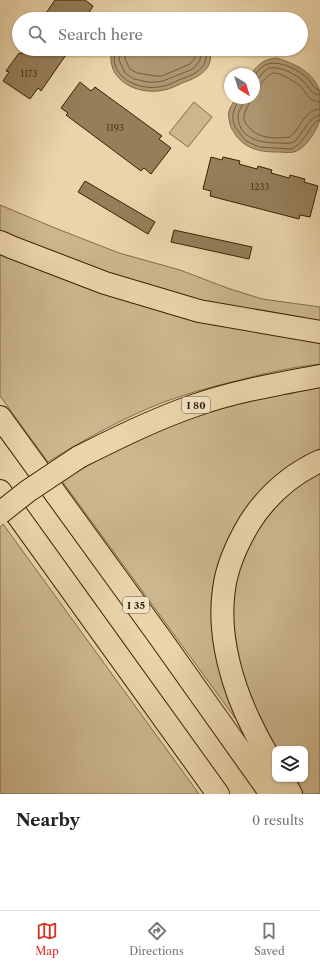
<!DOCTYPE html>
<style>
body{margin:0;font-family:"Libre Caslon Text",serif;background:#f6f6f6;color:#222}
.controls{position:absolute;right:12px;bottom:12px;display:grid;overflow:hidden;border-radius:8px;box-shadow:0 1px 3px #0004}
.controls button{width:36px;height:36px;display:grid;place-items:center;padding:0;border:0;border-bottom:1px solid #e0e0e0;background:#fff;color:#222;font:20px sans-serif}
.compass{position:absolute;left:224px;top:68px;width:36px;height:36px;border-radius:50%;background:#fff;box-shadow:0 1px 3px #0004;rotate:142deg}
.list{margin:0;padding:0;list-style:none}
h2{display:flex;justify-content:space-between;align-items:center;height:52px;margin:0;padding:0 16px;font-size:17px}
h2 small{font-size:13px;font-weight:400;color:#767676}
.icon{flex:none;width:22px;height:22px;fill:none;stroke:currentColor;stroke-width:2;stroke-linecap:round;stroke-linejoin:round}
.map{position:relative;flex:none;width:320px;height:794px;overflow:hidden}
.search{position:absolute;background:#fff;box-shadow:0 1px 3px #0004;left:12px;right:12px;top:12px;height:44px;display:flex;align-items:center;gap:10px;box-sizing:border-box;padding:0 14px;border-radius:22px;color:#767676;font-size:15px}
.sheet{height:116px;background:#fff}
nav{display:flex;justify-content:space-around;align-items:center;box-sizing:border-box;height:56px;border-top:1px solid #e0e0e0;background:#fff;font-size:11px;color:#767676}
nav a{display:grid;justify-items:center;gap:2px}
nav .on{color:#d93025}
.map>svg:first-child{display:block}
.green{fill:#ccb68d;stroke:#826c47}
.water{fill:#ae9771;stroke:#7f6844}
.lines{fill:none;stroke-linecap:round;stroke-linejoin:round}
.shore{stroke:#745c39;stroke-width:1}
.building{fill:#957e59;stroke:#392101}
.motorway-casing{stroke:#392101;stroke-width:24}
.motorway{stroke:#ead4aa;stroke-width:22}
.motorway-bridge-casing{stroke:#392101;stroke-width:24;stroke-linecap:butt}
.motorway-bridge{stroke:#ead4aa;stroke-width:22}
.labels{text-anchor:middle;stroke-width:3;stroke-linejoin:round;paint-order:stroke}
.number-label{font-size:9px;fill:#503817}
.shield{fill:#f1e3c8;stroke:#705b3d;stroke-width:1}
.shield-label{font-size:10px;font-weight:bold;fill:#392101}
</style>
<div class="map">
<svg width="320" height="794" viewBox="0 0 320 794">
<rect width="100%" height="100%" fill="#ead4aa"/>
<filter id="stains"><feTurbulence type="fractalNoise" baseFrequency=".005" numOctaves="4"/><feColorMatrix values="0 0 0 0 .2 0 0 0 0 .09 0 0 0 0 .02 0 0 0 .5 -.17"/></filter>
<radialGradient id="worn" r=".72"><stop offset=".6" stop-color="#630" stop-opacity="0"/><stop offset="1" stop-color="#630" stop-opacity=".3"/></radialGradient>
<g class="green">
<path d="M 194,102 L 212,117 L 188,147 L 169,133 Z"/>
<path d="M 0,205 L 55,228 L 119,253 L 180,270 L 230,289 L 262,299 L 320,307 L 320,325 L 175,296 L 0,235 Z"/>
<path d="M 0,249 L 320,339 L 320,364 C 293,367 266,373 240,380 C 214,386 189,393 164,402 C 123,418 85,439 48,462 L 0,396 Z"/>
<path d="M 320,387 L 320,453 L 223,561 L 239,716 L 235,718 L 62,481 C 127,440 197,410 272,394 C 288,391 304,390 320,387 Z"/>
<path d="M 320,469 L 320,794 L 301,794 L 292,779 L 305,779 L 305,749 L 275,749 L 255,708 L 242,673 L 233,639 L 232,614 L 236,572 L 266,512 Z"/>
<path d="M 3,524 L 199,794 L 0,794 L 0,527 Z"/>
</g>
<g class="water">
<path d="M 157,15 L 177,19 L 130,19 L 135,17 Z"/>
<path d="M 112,49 L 209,49 C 216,69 197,78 182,83 C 176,86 170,89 164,90 C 138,96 104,80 112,49 Z"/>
<path d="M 276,58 C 295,63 320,75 320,98 C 320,105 320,113 320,119 C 317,131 305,149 294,152 C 289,153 283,152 278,152 C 262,152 248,150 237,137 C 234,132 231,129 230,124 C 229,120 228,115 229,111 C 230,107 234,102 236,98 L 254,98 L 254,74 L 251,74 C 259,64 262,60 276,58 Z"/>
</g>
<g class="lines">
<g class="shore">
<path d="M 115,49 C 115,53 114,57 114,61 C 118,83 145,91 164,86 C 169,85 174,82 179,80 C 189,76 198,74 204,64 C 207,59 206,54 206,49"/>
<path d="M 120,49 L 119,60 L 125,73 L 134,79 L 148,82 L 155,82 L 163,81 L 193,69 L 200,60 L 201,49"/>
<path d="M 126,49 L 125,59 L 130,69 L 137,73 L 155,76 L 162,76 L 190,64 L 195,58 L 195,49"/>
<path d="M 254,76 C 257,73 259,69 262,67 C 274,57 298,69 307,78 C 312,82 314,90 320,90"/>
<path d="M 254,82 C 259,79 262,72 267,69 C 278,64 297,75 304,82 C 310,88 311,95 320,95"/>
<path d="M 254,89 C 262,86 267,74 273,73 C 281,72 293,81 299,85 C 308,92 306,101 320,102"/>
<path d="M 239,98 L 233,113 L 233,120 L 235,127 L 246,141 L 259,147 L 291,149 C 305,144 311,121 320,120"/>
<path d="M 244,98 C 244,105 237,111 238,118 C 240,139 261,143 278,143 C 283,143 289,144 294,142 C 302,135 309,116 320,115"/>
<path d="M 250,98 C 250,105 245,109 244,116 C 243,119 245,122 247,125 C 257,139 274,139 290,137 C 301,128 304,110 320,109"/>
</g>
</g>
<g class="building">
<path d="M 55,0 L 85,0 L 93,6 L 85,19 L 45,19 L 48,14 L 46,13 Z"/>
<path d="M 24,49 L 70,49 L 41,91 L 38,88 L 30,99 L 3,81 L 9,72 L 6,71 L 19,53 L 21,54 Z"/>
<path d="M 80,82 L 91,91 L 95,87 L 162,136 L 159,139 L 171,148 L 151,174 L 144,168 L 141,171 L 66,115 L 68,113 L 61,108 Z"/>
<path d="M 211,157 L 222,160 L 223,157 L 240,161 L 239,164 L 257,169 L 258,166 L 272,170 L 271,173 L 289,178 L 290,175 L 305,179 L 304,182 L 318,186 L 310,217 L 300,215 L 299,219 L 210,196 L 211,191 L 203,189 Z"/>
<path d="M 85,181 L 155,222 L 148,234 L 78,192 Z"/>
<path d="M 174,230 L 252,247 L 249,259 L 171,242 Z"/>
</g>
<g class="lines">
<defs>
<g id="motorway">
<path d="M 0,242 L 11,247 L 105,283 L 199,311 L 320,332"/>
<path d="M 0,417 L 161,639 L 271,794"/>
<path d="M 79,457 C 117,438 155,419 196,405 C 236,391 278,384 320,376"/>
<path d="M 0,491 L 218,794"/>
<path d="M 275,768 C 268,755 260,743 254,730 C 233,689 217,637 224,589 C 227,566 238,542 250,522 C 268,494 290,475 320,461"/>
<path d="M 282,779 L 291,794"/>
</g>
</defs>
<use href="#motorway" class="motorway-casing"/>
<use href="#motorway" class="motorway"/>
<defs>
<path id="motorway-bridge" d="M 0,513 L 28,491 L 79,457"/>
</defs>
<use href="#motorway-bridge" class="motorway-bridge-casing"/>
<use href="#motorway-bridge" class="motorway-bridge"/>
</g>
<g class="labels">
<g class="number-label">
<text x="29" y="77">1173</text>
<text x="115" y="131">1193</text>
<text x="260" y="190">1233</text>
</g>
<g class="shield">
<rect x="182" y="397" width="28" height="16" rx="3"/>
<rect x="123" y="597" width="26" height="16" rx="3"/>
</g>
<g class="shield-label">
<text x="196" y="409">I 80</text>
<text x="136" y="609">I 35</text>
</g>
</g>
<rect width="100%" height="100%" filter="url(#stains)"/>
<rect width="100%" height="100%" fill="url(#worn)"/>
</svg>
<div class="controls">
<button><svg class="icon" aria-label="layers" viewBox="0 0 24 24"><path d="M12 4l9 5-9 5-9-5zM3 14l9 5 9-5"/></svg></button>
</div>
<svg class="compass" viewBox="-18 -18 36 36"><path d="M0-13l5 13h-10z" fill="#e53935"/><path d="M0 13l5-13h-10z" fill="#767676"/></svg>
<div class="search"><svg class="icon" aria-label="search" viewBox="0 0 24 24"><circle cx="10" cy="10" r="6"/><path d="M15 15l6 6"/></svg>Search here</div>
</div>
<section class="sheet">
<h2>Nearby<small>0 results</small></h2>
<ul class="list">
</ul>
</section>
<nav>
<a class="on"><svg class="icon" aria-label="map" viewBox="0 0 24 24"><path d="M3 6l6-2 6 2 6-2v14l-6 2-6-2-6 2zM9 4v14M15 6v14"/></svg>Map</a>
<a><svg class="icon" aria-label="directions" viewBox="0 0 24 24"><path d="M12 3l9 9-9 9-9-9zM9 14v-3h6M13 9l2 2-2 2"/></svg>Directions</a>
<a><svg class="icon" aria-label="saved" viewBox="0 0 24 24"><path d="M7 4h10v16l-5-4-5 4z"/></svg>Saved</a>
</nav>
